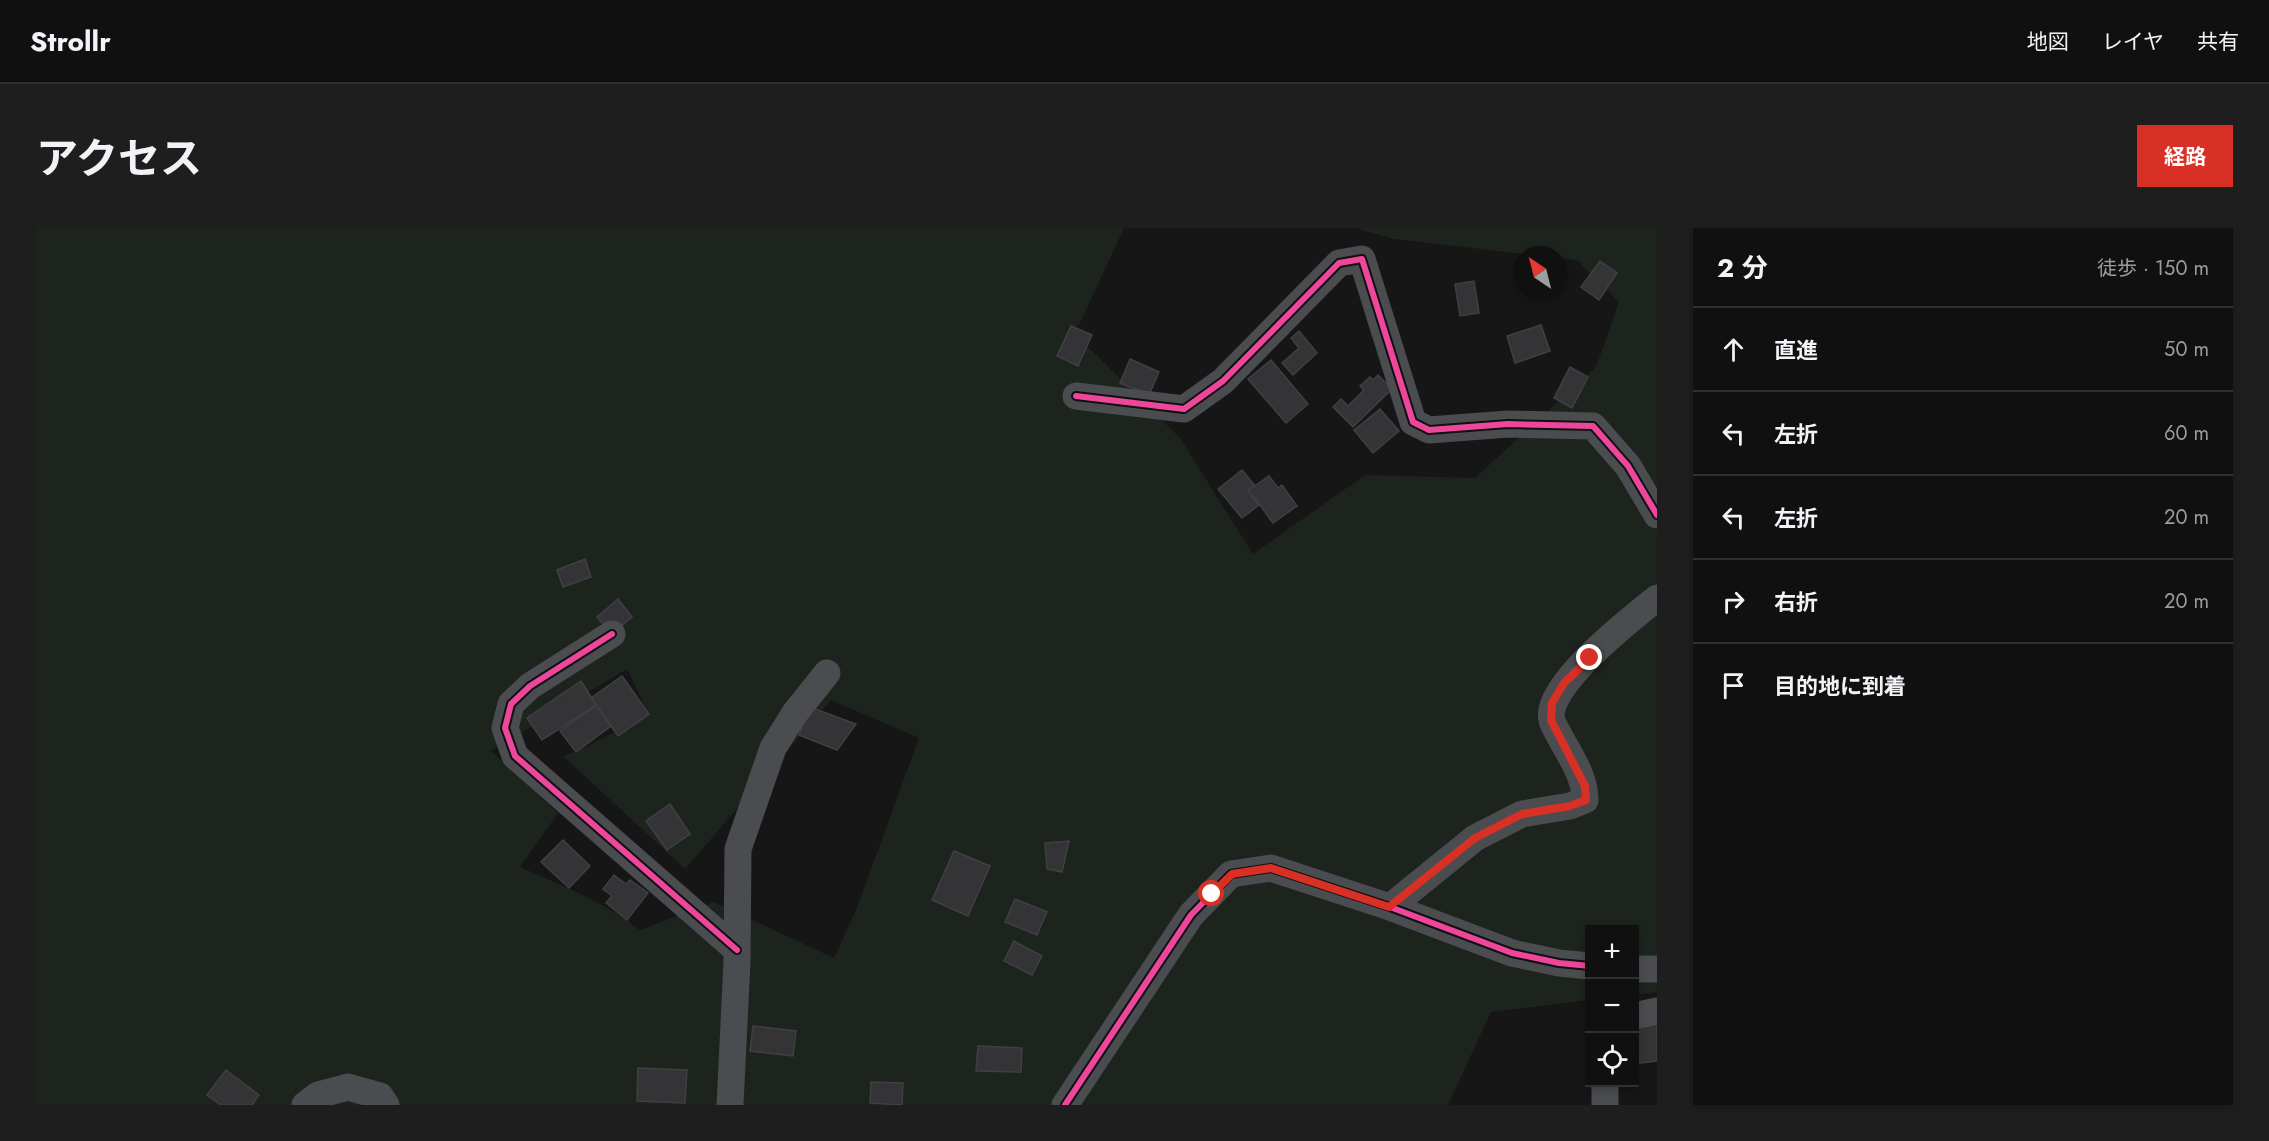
<!DOCTYPE html>
<html lang="ja">
<meta charset="utf-8">
<style>
body{margin:0;font-family:Jost,"Noto Sans JP",sans-serif;background:#1e1e1e;color:#f1f3f6}
.controls{position:absolute;right:18px;bottom:18px;display:grid;overflow:hidden;border-radius:0px;box-shadow:0 3px 9px #0003}
.controls button{width:54px;height:54px;display:grid;place-items:center;padding:0;border:0;border-bottom:2px solid #303030;background:#101010;color:#f1f3f6;font:30px sans-serif}
.compass{position:absolute;left:1477px;top:18px;width:54px;height:54px;border-radius:50%;background:#101010;box-shadow:0 3px 9px #0003;rotate:325deg}
.stop{position:absolute;width:18px;height:18px;margin:-14px;border:4px solid #d93025;border-radius:50%;background:#fff}
.stop.end{background:#d93025;border-color:#fff;box-shadow:0 2px 6px #0008}
.list{margin:0;padding:0;list-style:none}
h2{display:flex;justify-content:space-between;align-items:center;height:78px;margin:0;padding:0 24px;font-size:26px}
h2 small{font-size:20px;font-weight:400;color:#9c9d9f}
.list li{display:grid;grid-template-columns:39px 1fr auto;gap:18px;align-items:center;box-sizing:border-box;height:84px;padding:0 24px;border-top:2px solid #303030}
.list b{display:block;font-size:22px;white-space:nowrap}
.list em{font-size:20px;font-style:normal;color:#9c9d9f}
.icon{flex:none;width:33px;height:33px;fill:none;stroke:currentColor;stroke-width:2;stroke-linecap:round;stroke-linejoin:round}
.map{position:relative;flex:none;width:1621px;height:877px;overflow:hidden;border-radius:0px}
header{display:flex;align-items:center;gap:36px;box-sizing:border-box;height:84px;padding:0 30px;background:#101010;border-bottom:2px solid #303030}
header strong{font-size:28px}
nav{display:flex;gap:33px;margin-inline-start:auto;font-size:21px}
.intro{display:flex;align-items:center;justify-content:space-between;box-sizing:border-box;height:144px;padding:0 36px}
h1{margin:0;font-size:42px}
.button{padding:15px 27px;border-radius:0px;background:#d93025;color:#fff;font-size:21px;font-weight:700}
main{display:flex;gap:36px;padding:0 36px}
aside{flex:1;background:#101010;border-radius:0px;box-shadow:0 3px 9px #0003}
.map>svg:first-child{display:block}
.green{fill:#1c241d;fill-rule:evenodd}
.building{fill:#343436;stroke:#3f4043;stroke-width:1.5}
.lines{fill:none;stroke-linecap:round;stroke-linejoin:round}
.minor{stroke:#4a4c4f;stroke-width:27}
.cycleway-casing{stroke:#101012;stroke-width:10}
.cycleway{stroke:#ed469a;stroke-width:6}
.route{stroke:#d93025;stroke-width:8}
</style>
<header>
<strong>Strollr</strong>
<nav><a>地図</a><a>レイヤ</a><a>共有</a></nav>
</header>
<div class="intro"><h1>アクセス</h1><a class="button">経路</a></div>
<main>
<div class="map">
<svg width="1621" height="877" viewBox="0 0 1621 877">
<rect width="100%" height="100%" fill="#161616"/>
<path class="green" d="M 0,0 L 1088,0 L 1044,95 L 1036,103 L 1144,210 L 1217,326 L 1329,247 L 1439,250 L 1560,139 L 1583,74 L 1541,32 L 1522,30 L 1522,27 L 1496,27 L 1358,11 L 1319,0 L 1621,0 L 1621,764 L 1599,767 L 1598,702 L 1554,702 L 1553,772 L 1455,784 L 1412,877 L 0,877 ZM 591,441 L 613,486 L 540,524 L 527,528 L 649,641 L 795,472 L 883,510 L 820,682 L 798,730 L 678,674 L 604,702 C 569,674 525,657 484,639 L 522,585 L 455,523 Z"/>
<g class="building">
<path d="M 1564,33 L 1581,45 L 1563,72 L 1545,59 Z"/>
<path d="M 1438,53 L 1443,85 L 1424,88 L 1419,56 Z"/>
<path d="M 1505,97 L 1514,123 L 1479,135 L 1471,108 Z"/>
<path d="M 1035,98 L 1056,107 L 1042,138 L 1021,128 Z"/>
<path d="M 1263,103 L 1281,125 L 1257,147 L 1246,135 L 1263,120 L 1255,110 Z"/>
<path d="M 1094,131 L 1123,144 L 1113,167 L 1084,155 Z"/>
<path d="M 1235,132 L 1272,176 L 1250,195 L 1212,151 Z"/>
<path d="M 1534,139 L 1552,149 L 1536,180 L 1518,170 Z"/>
<path d="M 1342,147 L 1356,161 L 1317,199 L 1297,179 L 1305,171 L 1312,178 L 1328,162 L 1324,158 L 1334,149 L 1337,152 Z"/>
<path d="M 1344,181 L 1363,203 L 1337,225 L 1318,202 Z"/>
<path d="M 1206,242 L 1219,258 L 1212,264 L 1223,277 L 1206,290 L 1182,261 Z"/>
<path d="M 1233,248 L 1242,260 L 1246,257 L 1261,278 L 1237,295 L 1213,262 Z"/>
<path d="M 549,331 L 555,349 L 527,359 L 521,342 Z"/>
<path d="M 582,371 L 596,389 L 576,406 L 561,389 Z"/>
<path d="M 586,448 L 613,486 L 582,508 L 555,470 Z"/>
<path d="M 545,453 L 560,477 L 506,512 L 491,490 Z"/>
<path d="M 560,477 L 575,498 L 540,524 L 524,503 Z"/>
<path d="M 774,479 L 820,496 L 801,522 L 763,507 Z"/>
<path d="M 634,576 L 654,606 L 631,622 L 610,593 Z"/>
<path d="M 527,612 L 554,638 L 533,660 L 505,634 Z"/>
<path d="M 1033,613 L 1026,644 L 1011,641 L 1009,615 Z"/>
<path d="M 918,623 L 954,638 L 932,688 L 896,672 Z"/>
<path d="M 578,647 L 590,656 L 594,652 L 612,665 L 591,692 L 570,675 L 576,668 L 567,661 Z"/>
<path d="M 979,671 L 1011,684 L 1001,707 L 969,694 Z"/>
<path d="M 978,713 L 1006,728 L 996,747 L 968,733 Z"/>
<path d="M 1621,793 L 1621,833 L 1598,836 L 1598,797 Z"/>
<path d="M 717,798 L 760,803 L 757,828 L 714,823 Z"/>
<path d="M 942,818 L 986,820 L 985,844 L 940,843 Z"/>
<path d="M 602,840 L 651,842 L 649,875 L 601,873 Z"/>
<path d="M 190,842 L 223,867 L 216,877 L 185,877 L 171,867 Z"/>
<path d="M 835,854 L 867,855 L 866,877 L 834,875 Z"/>
</g>
<g class="lines">
<g class="minor">
<path d="M 1040,168 L 1148,181 L 1187,153 L 1303,35 L 1326,31 L 1377,194 L 1393,202 L 1472,196 L 1557,198 L 1592,238 L 1621,287"/>
<path d="M 576,406 L 494,458 L 475,476 L 469,500 L 479,528 L 701,722"/>
<path d="M 1354,679 L 1439,610 L 1486,586 L 1534,578 L 1549,572 C 1549,549 1535,529 1524,509 C 1522,504 1517,498 1516,492 C 1507,459 1596,390 1621,370"/>
<path d="M 1598,741 L 1621,741"/>
<path d="M 1598,788 L 1621,783"/>
<path d="M 1569,854 L 1569,877"/>
<path d="M 269,877 L 282,867 L 312,859 L 344,868 L 350,877"/>
<path d="M 694,877 L 701,734 L 702,621 L 737,520 L 759,485 L 791,445"/>
<path d="M 1029,877 L 1155,687 L 1195,646 L 1235,640 L 1354,679 L 1476,725 L 1523,735 L 1554,738"/>
</g>
<defs>
<g id="cycleway">
<path d="M 1040,168 L 1148,181 L 1187,153 L 1303,35 L 1326,31 L 1377,194 L 1393,202 L 1472,196 L 1557,198 L 1592,238 L 1621,287"/>
<path d="M 576,406 L 494,458 L 475,476 L 469,500 L 479,528 L 701,722"/>
<path d="M 1029,877 L 1155,687 L 1195,646 L 1235,640 L 1354,679 L 1476,725 L 1523,735 L 1554,738"/>
</g>
</defs>
<use href="#cycleway" class="cycleway-casing"/>
<use href="#cycleway" class="cycleway"/>
</g>
<g class="lines">
<path class="route" d="M 1176,666 L 1196,646 L 1235,640 L 1353,679 L 1439,610 L 1486,586 L 1534,578 L 1550,572 L 1549,558 L 1515,492 L 1516,475 L 1528,455 L 1554,430"/>
</g>
</svg>
<div class="controls">
<button>+</button>
<button>−</button>
<button><svg class="icon" aria-label="locate" viewBox="0 0 24 24"><circle cx="12" cy="12" r="6"/><path d="M12 2v4M12 18v4M2 12h4M18 12h4"/></svg></button>
</div>
<svg class="compass" viewBox="-18 -18 36 36"><path d="M0-13l5 13h-10z" fill="#e53935"/><path d="M0 13l5-13h-10z" fill="#9c9d9f"/></svg>
<div class="stop" style="left:1176px;top:666px"></div>
<div class="stop end" style="left:1554px;top:430px"></div>
</div>
<aside>
<h2>2 分<small>徒歩 · 150 m</small></h2>
<ul class="list">
<li><svg class="icon" aria-label="ahead" viewBox="0 0 24 24"><path d="M12 20V5M6 11l6-6 6 6"/></svg><div><b>直進</b></div><em>50 m</em></li>
<li><svg class="icon" aria-label="left" viewBox="0 0 24 24"><path d="M17 20v-9H6M10 6l-5 5 5 5"/></svg><div><b>左折</b></div><em>60 m</em></li>
<li><svg class="icon" aria-label="left" viewBox="0 0 24 24"><path d="M17 20v-9H6M10 6l-5 5 5 5"/></svg><div><b>左折</b></div><em>20 m</em></li>
<li><svg class="icon" aria-label="right" viewBox="0 0 24 24"><path d="M7 20v-9h11M14 6l5 5-5 5"/></svg><div><b>右折</b></div><em>20 m</em></li>
<li><svg class="icon" aria-label="arrive" viewBox="0 0 24 24"><path d="M6 21V4h12l-3 4 3 4H6"/></svg><div><b>目的地に到着</b></div></li>
</ul>
</aside>
</main>
